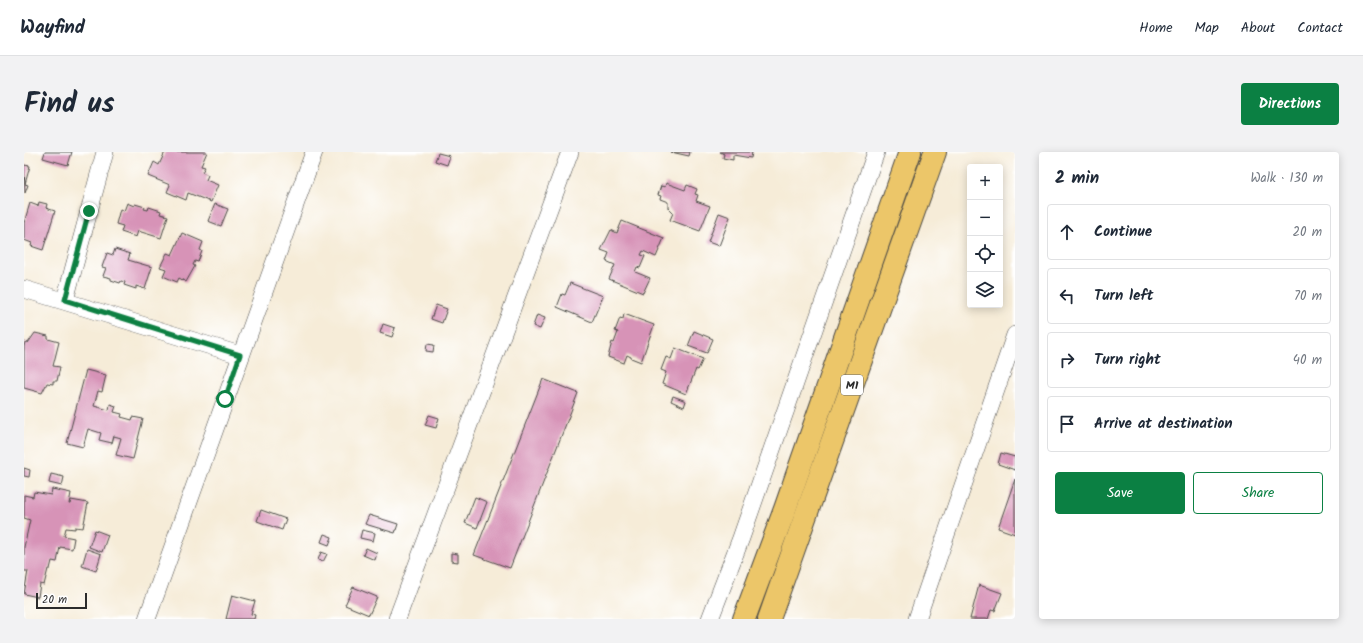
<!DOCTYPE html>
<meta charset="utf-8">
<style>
body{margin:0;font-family:Kalam,sans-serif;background:#f2f2f3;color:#1f2937}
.controls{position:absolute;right:12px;top:12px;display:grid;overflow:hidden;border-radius:4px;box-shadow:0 2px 10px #0003}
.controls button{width:36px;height:36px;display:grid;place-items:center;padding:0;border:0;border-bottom:1px solid #e0e1e3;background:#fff;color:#1f2937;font:20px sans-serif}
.scale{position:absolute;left:12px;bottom:10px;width:51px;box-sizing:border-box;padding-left:4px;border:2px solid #2b2b2b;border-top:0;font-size:11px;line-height:14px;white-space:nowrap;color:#2b2b2b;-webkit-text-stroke:3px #fff;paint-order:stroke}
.stop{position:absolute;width:12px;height:12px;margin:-9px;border:3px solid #0b8043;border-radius:50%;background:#fff}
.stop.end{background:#0b8043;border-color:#fff;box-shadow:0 1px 4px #0008}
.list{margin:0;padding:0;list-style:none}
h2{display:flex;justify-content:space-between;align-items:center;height:52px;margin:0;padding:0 16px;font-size:17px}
h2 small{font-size:13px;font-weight:400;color:#747a83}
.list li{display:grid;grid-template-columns:26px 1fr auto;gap:12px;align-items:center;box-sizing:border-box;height:56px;margin:0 8px 8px;padding:0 8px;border:1px solid #e0e1e3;border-radius:4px}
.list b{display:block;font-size:15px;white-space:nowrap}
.list em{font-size:13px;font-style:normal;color:#747a83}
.actions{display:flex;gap:8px;padding:12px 16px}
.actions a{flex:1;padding:9px 0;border:1px solid #0b8043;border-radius:4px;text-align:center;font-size:14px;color:#0b8043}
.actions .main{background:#0b8043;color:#fff}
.icon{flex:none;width:22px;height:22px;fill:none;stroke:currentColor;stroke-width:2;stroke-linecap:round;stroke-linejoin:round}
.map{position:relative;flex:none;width:991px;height:467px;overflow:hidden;border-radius:4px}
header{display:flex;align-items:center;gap:24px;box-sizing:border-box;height:56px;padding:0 20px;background:#fff;border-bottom:1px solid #e0e1e3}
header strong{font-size:19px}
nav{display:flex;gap:22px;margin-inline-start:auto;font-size:14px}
.intro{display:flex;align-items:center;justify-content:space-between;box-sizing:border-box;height:96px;padding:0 24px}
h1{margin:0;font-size:28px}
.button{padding:10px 18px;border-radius:4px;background:#0b8043;color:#fff;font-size:14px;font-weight:700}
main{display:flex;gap:24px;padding:0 24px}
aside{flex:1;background:#fff;border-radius:4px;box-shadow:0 2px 10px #0003}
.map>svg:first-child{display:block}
.building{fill:#d793b7}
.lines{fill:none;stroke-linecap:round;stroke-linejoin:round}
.minor-casing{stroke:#494845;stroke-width:18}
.highway-casing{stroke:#494845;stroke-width:24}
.minor{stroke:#fff;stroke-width:17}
.highway{stroke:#ecc669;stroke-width:22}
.route{stroke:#0b8043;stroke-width:5}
.labels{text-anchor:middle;stroke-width:3;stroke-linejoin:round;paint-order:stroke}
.shield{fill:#fff;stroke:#6b6b6b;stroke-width:1}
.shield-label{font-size:12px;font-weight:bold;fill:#2b2b2b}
</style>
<header>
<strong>Wayfind</strong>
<nav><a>Home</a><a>Map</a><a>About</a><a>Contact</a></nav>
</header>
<div class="intro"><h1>Find us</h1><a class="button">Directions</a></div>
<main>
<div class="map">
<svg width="991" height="467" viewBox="0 0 991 467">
<rect width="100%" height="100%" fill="#fff"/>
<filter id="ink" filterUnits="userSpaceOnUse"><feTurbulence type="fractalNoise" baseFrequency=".025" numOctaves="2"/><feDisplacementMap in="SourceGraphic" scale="8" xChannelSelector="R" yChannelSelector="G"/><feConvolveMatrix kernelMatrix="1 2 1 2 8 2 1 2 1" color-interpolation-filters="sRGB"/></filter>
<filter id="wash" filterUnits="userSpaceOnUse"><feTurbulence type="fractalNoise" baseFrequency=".012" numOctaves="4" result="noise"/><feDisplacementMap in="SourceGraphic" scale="16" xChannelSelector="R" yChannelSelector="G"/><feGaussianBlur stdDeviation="0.9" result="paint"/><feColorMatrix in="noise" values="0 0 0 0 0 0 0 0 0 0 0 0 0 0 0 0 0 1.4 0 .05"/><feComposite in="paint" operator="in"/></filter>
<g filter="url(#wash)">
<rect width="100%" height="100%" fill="#f6ecd8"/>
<g id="blocks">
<g class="building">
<path d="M 21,0 L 48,0 L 44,13 L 19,6 Z"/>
<path d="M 141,0 L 183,0 L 177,14 L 181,15 L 178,20 L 184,23 L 182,28 L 194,33 L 187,50 L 164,41 L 162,48 L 143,40 L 146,33 L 124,24 L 130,10 L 135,13 Z"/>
<path d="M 647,0 L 666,0 L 665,4 Z"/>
<path d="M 696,0 L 728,0 L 727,6 L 709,3 L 709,8 L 699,6 L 700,2 Z"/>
<path d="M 414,1 L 426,4 L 423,13 L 411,9 Z"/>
<path d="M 0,13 L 6,14 L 1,32 L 4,33 L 1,41 Z"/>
<path d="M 642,31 L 661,38 L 663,33 L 673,37 L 671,42 L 674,43 L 672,49 L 686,54 L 676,79 L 646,68 L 649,61 L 644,56 L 644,50 L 636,47 L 637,44 L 634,43 L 637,34 L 641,35 Z"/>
<path d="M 15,50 L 23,52 L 22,56 L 31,59 L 19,98 L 7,94 L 8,91 L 0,88 L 0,71 L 6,51 L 14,54 Z"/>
<path d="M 103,51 L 110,54 L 111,52 L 121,55 L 120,57 L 124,58 L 125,55 L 137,59 L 136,62 L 144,64 L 137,86 L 114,79 L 112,85 L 97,80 L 99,74 L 92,72 L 96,57 L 100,59 Z"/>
<path d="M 191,52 L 204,57 L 197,74 L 184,69 Z"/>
<path d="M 695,61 L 706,65 L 695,94 L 684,90 Z"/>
<path d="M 598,69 L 640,86 L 632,105 L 619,99 L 617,103 L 621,104 L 616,116 L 613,115 L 611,120 L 626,126 L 619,141 L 585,127 L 591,113 L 582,109 L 585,101 L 577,98 L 587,78 L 593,81 Z"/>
<path d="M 158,81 L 179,90 L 176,98 L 178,99 L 174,110 L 171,109 L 169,113 L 171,114 L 162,130 L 155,126 L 153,130 L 139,124 L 142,117 L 136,115 L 143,101 L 148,103 Z"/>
<path d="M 91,97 L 106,102 L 104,108 L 128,115 L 121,137 L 112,134 L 112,137 L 100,133 L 101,130 L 97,129 L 96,131 L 87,128 L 87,126 L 79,124 L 82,116 L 78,115 L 83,101 L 89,103 Z"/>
<path d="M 546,131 L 579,144 L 568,170 L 533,155 L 538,142 L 541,143 Z"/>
<path d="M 412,153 L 423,157 L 418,171 L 407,167 Z"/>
<path d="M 600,162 L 630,173 L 617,210 L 607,206 L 607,205 L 603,203 L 600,211 L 584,205 L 588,190 L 590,191 L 594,180 L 591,179 L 596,166 L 599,167 Z"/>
<path d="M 513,163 L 521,166 L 516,177 L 509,174 Z"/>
<path d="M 359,172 L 371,176 L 368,185 L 356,181 Z"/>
<path d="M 670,179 L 689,187 L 683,201 L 664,194 Z"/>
<path d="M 11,181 L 24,184 L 24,187 L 35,190 L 29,214 L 36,215 L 33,229 L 29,229 L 29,232 L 23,231 L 18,241 L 0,236 L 0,195 L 1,190 L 4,191 Z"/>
<path d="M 403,192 L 410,193 L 409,200 L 402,199 Z"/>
<path d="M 651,196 L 679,207 L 674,218 L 672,217 L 662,242 L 638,232 L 642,220 L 637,218 L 642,205 L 647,207 Z"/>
<path d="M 62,218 L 82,223 L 78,240 L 74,239 L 70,254 L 85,258 L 86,252 L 92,254 L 90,260 L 98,262 L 97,265 L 108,268 L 109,265 L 119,267 L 109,307 L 92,303 L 97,286 L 90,284 L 88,291 L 75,288 L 77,281 L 64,277 L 59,295 L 43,291 Z"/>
<path d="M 519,227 L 554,241 L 486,416 L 450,403 Z"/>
<path d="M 649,244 L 662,249 L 660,255 L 647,249 Z"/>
<path d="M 405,263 L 415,266 L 412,276 L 401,273 Z"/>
<path d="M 977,301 L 991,305 L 991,318 L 974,312 Z"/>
<path d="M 0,316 L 6,318 L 5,325 L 0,324 Z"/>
<path d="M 27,322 L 40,325 L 38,334 L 25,331 Z"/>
<path d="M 991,327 L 991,382 L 974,376 Z"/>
<path d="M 28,337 L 47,341 L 45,352 L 46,352 L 47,348 L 64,351 L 59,376 L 51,375 L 51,377 L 42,376 L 40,384 L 50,386 L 48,397 L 36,395 L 33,410 L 28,409 L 26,417 L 24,417 L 20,433 L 16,432 L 14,445 L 0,442 L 4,419 L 0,419 L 0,395 L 6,368 L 0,366 L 0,343 L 9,345 L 10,340 L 27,343 Z"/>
<path d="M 451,345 L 463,350 L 453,376 L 441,371 Z"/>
<path d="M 237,358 L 262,367 L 258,378 L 233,369 Z"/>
<path d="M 345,363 L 374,372 L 371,381 L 341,372 Z"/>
<path d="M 71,378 L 84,383 L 78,400 L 65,395 Z"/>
<path d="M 338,378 L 351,381 L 349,389 L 336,386 Z"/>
<path d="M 300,382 L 308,385 L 305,393 L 297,390 Z"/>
<path d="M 342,396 L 353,401 L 351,408 L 339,403 Z"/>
<path d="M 63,397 L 77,402 L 72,419 L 58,414 Z"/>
<path d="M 297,400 L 303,402 L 299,410 L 294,408 Z"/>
<path d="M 427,401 L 434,402 L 434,410 L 427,409 Z"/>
<path d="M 955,433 L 978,441 L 971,459 L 967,458 L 964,467 L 946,467 Z"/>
<path d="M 329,435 L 353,445 L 345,463 L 321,453 Z"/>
<path d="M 208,443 L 231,449 L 227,462 L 231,463 L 230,467 L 202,467 Z"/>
</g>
</g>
</g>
<g filter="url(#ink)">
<use href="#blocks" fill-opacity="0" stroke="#494845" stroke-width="1"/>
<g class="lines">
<defs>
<g id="minor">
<path d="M 0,137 L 216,203"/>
<path d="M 41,148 L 81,0"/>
<path d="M 123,467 L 290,0"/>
<path d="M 373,467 L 546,0"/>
<path d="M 686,467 L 717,386 L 852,0"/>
<path d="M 893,467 L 991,183"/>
</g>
<g id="highway">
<path d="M 720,467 L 761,357 L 886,0"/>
<path d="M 745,467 L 911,0"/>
</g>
</defs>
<use href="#minor" class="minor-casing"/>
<use href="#highway" class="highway-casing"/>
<use href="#minor" class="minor"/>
<use href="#highway" class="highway"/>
</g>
</g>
<g class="lines" filter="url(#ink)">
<path class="route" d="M 65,59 L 41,148 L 216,203 L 201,247"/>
</g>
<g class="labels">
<rect class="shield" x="817" y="223" width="22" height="20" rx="3"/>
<g class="shield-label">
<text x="828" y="237">M1</text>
</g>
</g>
</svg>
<div class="controls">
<button>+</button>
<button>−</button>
<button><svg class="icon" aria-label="locate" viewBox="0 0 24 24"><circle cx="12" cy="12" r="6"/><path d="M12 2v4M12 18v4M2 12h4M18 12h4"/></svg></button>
<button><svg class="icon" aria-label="layers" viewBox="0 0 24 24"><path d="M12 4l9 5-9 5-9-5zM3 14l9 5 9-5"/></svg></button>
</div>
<div class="scale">20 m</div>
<div class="stop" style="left:201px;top:247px"></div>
<div class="stop end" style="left:65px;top:59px"></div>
</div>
<aside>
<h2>2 min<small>Walk · 130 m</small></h2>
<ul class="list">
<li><svg class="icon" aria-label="ahead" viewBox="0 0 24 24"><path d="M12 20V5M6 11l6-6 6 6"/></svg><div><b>Continue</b></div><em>20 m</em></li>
<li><svg class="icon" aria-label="left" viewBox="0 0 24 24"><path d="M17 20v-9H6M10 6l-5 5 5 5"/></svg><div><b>Turn left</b></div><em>70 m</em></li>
<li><svg class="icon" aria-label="right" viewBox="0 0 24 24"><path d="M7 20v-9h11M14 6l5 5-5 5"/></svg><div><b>Turn right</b></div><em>40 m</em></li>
<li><svg class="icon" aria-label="arrive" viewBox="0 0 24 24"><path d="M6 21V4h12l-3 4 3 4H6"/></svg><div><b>Arrive at destination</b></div></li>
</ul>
<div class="actions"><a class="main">Save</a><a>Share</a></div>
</aside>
</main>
